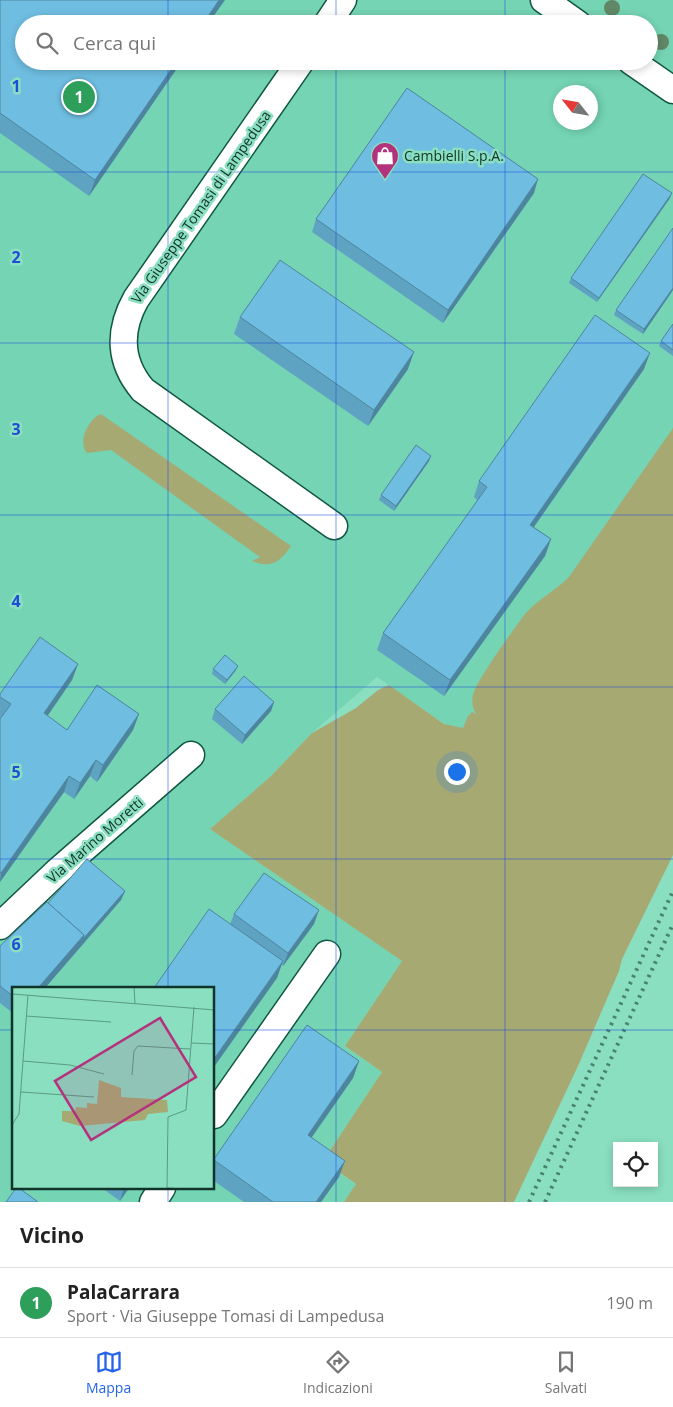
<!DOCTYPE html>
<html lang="it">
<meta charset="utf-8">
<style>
body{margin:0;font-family:"Open Sans",sans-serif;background:#f6f6f6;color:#222}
.controls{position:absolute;right:15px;bottom:15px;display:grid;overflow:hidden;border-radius:0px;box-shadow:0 2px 8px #0003}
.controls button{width:45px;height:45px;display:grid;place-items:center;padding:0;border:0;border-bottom:1px solid #e0e0e0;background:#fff;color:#222;font:25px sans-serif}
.compass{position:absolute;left:553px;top:85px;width:45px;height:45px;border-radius:50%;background:#fff;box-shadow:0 2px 8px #0003;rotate:301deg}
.you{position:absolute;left:456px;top:771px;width:18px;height:18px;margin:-12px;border:4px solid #fff;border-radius:50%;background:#1a73e8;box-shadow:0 0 0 8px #1a73e833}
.badge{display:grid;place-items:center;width:32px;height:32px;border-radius:50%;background:#2563eb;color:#fff;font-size:16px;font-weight:700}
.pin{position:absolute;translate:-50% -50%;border:2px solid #fff;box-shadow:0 1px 5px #0006}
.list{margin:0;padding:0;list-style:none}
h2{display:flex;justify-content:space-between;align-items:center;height:65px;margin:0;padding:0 20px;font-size:21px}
h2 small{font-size:16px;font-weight:400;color:#767676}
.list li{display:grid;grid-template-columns:32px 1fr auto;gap:15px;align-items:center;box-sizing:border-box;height:70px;padding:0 20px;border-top:1px solid #e0e0e0}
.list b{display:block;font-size:19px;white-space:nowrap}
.list p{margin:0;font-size:16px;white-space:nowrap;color:#767676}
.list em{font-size:16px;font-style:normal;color:#767676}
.icon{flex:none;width:28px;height:28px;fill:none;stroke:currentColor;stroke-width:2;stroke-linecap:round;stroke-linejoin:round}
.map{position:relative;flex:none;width:673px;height:1202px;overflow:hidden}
.search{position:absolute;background:#fff;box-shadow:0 2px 8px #0003;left:15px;right:15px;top:15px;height:55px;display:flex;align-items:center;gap:12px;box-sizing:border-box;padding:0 18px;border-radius:28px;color:#767676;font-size:19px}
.sheet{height:135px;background:#fff}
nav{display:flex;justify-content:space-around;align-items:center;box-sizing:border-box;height:70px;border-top:1px solid #e0e0e0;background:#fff;font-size:14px;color:#767676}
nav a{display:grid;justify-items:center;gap:2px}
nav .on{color:#2563eb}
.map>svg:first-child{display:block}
.built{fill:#74d4b4;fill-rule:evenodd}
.green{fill:#a7a973}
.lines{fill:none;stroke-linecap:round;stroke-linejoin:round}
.street-casing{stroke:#105743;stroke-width:29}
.street{stroke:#fff;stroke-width:26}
.rail{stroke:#48836f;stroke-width:4;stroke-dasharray:2.5 5;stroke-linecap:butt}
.tree{fill:#618866}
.wall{fill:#5fa3c2}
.shaded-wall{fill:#4e859e}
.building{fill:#6fbee2;stroke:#4e859e}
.grid{fill:none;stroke:#1d4ed8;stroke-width:1;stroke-opacity:0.55}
.labels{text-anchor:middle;stroke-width:5;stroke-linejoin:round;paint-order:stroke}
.poi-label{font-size:14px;fill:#103429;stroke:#8adfc1;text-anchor:start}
.street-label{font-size:14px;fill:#103429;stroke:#8adfc1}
.inset-road{fill:none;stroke:#599b84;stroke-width:1}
.view{fill:#b4327d;fill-opacity:0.15;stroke:#b4327d;stroke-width:2.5}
.inset-edge{fill:none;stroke:#103429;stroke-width:2.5}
.grid-label{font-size:16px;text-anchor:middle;font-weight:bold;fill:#1d4ed8;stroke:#8adfc1;stroke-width:5;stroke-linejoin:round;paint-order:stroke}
</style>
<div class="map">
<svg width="673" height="1202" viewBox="0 0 673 1202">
<rect width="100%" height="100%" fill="#8adfc1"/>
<path class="built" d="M 0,0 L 673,0 L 673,432 L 462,736 L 377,677 L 312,733 L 270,777 L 210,829 L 402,961 L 345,1046 L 382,1072 L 323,1161 L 356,1185 L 344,1202 L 0,1202 ZM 24,24 L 649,24 L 649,61 L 24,61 ZM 560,92 L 590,92 L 590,122 L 560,122 ZM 14,988 L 214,988 L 214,1188 L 14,1188 Z"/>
<g class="green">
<path d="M 101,414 L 291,546 C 280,562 271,569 252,561 L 260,557 L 111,450 L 87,453 C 77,442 89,418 101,414 Z"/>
<path d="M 673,428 L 673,855 L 622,959 L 619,971 L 578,1066 L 514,1202 L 344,1202 L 356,1184 L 323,1161 L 382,1072 L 345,1046 L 402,961 L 210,829 L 270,777 L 312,733 L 356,708 L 378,690 L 389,685 L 444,724 L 463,728 L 468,716 L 472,712 L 476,714 C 472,707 471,699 474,692 C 478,679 515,627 525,614 C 537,600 555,591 569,577 Z"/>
</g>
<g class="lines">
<defs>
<g id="street">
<path d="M 544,0 L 578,24"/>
<path d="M 327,24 L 343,0"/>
<path d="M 301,61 L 136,299 C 118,331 119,362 143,390 L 334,526"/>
<path d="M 631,61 L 673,90"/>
<path d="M 0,926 L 58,871 L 191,755"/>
<path d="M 214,1115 L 327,954"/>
<path d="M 153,1202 L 162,1188"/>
</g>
</defs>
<use href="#street" class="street-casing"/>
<use href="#street" class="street"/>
<g class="rail">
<path d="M 529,1202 L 673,891"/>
<path d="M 545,1202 L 673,924"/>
</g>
</g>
<g class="tree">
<circle cx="612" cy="8" r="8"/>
<circle cx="661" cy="42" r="8"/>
</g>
<g class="wall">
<path d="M 0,0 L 24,61 L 182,61 L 89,196 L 0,133 Z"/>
<path d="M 534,193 L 443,323 L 312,232 L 316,219 Z"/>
<path d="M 670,198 L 597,302 L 569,283 L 571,278 Z"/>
<path d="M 673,290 L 643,334 L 614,315 L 616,310 Z"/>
<path d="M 240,317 L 408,369 L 368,426 L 234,334 Z"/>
<path d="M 673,324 L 673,356 L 659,346 L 661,341 Z"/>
<path d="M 644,369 L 534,527 L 551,539 L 545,556 L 444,696 L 377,650 L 383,633 L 478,501 L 474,497 L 479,481 Z"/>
<path d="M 431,456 L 429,461 L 394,511 L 379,500 L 381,495 Z"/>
<path d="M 78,664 L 72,680 L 47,716 L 67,730 L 139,714 L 133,730 L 97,782 L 90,776 L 74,799 L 64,792 L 0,882 L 0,719 L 1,718 L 0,717 L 0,694 Z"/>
<path d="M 213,669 L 236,670 L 225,684 L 212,674 Z"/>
<path d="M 274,702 L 271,711 L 242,744 L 212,719 L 215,709 Z"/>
<path d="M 125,891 L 121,900 L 45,988 L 14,988 L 14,1014 L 0,1003 L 0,946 L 48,903 Z"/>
<path d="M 234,914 L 314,924 L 283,966 L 281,964 L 277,978 L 230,924 Z"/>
<path d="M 359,1061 L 353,1078 L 312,1137 L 339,1177 L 321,1202 L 244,1202 L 214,1181 L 214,1160 Z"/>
<path d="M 102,1188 L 129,1188 L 120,1201 Z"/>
</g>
<g class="shaded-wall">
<path d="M 219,0 L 225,0 L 208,24 L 203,24 Z"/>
<path d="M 177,61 L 182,61 L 89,196 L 95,180 Z"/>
<path d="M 538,179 L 534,193 L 443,323 L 448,310 Z"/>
<path d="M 672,193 L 670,198 L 597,302 L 599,298 Z"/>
<path d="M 673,288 L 673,290 L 643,334 L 644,329 Z"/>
<path d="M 414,352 L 408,369 L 368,426 L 374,410 Z"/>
<path d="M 650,353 L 644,369 L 524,541 L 530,525 Z"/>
<path d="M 431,456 L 429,461 L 394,511 L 396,506 Z"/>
<path d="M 551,539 L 545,556 L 444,696 L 450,680 Z"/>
<path d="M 78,664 L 72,680 L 38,730 L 44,713 Z"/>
<path d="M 238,666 L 236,670 L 225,684 L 227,680 Z"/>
<path d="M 274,702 L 271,711 L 242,744 L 245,735 Z"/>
<path d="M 139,714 L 133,730 L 97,782 L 103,765 Z"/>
<path d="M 96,760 L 90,776 L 74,799 L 80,783 Z"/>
<path d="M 69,776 L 64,792 L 0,882 L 1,873 Z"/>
<path d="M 125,891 L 121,900 L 45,988 L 38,988 L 84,935 Z"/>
<path d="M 319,910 L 314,924 L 283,966 L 288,953 Z"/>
<path d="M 283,961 L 277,978 L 214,1067 L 214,1059 Z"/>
<path d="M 359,1061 L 353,1078 L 302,1151 L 308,1135 Z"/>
<path d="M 345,1161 L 339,1177 L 321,1202 L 316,1202 Z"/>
<path d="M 124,1188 L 129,1188 L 120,1201 Z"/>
</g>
<g class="building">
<path d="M 0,0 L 219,0 L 203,24 L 24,24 L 24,61 L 177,61 L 95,180 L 0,113 Z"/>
<path d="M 407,88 L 538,179 L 448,310 L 316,219 Z"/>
<path d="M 643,174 L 672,193 L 599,298 L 571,278 Z"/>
<path d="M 673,228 L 673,288 L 644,329 L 616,310 Z"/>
<path d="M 280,260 L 414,352 L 374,410 L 240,317 Z"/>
<path d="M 595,315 L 650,353 L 530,525 L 551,539 L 450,680 L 383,633 L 487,487 L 479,481 Z"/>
<path d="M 673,324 L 673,350 L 661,341 Z"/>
<path d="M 416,445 L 431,456 L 396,506 L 381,495 Z"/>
<path d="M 40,637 L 78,664 L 44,713 L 67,730 L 97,685 L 139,714 L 103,765 L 96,760 L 80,783 L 69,776 L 1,873 L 0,872 L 0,719 L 11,704 L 0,697 L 0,694 Z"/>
<path d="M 225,655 L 238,666 L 227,680 L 213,669 Z"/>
<path d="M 244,676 L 274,702 L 245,735 L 215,709 Z"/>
<path d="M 87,859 L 125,891 L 83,939 L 84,935 L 48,903 Z"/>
<path d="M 264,873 L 319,910 L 288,953 L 234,914 Z"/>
<path d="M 47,902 L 84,935 L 38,988 L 14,988 L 14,997 L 0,986 L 0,946 Z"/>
<path d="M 209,909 L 283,961 L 214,1059 L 214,988 L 154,988 Z"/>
<path d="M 307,1025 L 359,1061 L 308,1135 L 345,1161 L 316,1202 L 273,1202 L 214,1160 L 214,1159 Z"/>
<path d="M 16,1188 L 19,1188 L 38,1202 L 6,1202 Z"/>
</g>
<path class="grid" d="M 168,0 L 168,24M 336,0 L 336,24M 505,0 L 505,24M 168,61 L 168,988M 336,61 L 336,1202M 505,61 L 505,1202M 0,172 L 673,172M 0,343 L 673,343M 0,515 L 673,515M 0,687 L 673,687M 0,859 L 673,859M 0,1030 L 14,1030M 214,1030 L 673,1030M 168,1188 L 168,1202"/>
<defs>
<symbol id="shop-pin" viewBox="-11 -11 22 30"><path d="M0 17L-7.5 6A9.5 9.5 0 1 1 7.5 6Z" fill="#b4327d" stroke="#8adfc1"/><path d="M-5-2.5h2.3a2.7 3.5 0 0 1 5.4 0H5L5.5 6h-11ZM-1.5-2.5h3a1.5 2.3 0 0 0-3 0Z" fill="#fff"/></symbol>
</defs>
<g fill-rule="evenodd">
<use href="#shop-pin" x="369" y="140" width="32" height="43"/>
</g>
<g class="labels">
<g class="poi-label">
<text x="404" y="161">Cambielli S.p.A.</text>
</g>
<g class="street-label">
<text transform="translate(201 207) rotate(-55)" y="5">Via Giuseppe Tomasi di Lampedusa</text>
<text transform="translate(95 840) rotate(-41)" y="5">Via Marino Moretti</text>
</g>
</g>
<g transform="translate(12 987)">
<rect width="202" height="202" fill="#8adfc1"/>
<path d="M 87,93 L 109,101 L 109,110 L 155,113 L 156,125 L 136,127 L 133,133 L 68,139 L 50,134 L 50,124 L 63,124 L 64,120 L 75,121 L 75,116 L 85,117 Z" fill="#a7a973"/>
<path class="inset-road" d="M 122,0 L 123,16M 0,7 L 203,23M 14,29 L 99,35M 179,56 L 203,57M 11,74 L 58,78 L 92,87M 120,88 L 122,64 L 126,59 L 178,62M 9,105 L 82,110M 0,138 L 7,127 L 16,8M 156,201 L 171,202M 155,202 L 156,130 L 174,123 L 182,20"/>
<path class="view" d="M 148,31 L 184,90 L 79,153 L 43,94 Z"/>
<rect width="202" height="202" class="inset-edge"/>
</g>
<g class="grid-label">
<text x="16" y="92">1</text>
<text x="16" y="263">2</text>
<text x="16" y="435">3</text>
<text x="16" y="607">4</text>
<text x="16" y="778">5</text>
<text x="16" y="950">6</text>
</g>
</svg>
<div class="controls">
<button><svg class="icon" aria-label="locate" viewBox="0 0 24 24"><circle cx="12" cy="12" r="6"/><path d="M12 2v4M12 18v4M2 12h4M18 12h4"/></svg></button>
</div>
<svg class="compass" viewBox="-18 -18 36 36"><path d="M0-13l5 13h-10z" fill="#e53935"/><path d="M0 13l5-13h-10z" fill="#767676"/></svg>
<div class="you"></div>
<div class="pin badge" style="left:79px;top:97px;background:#2e9e5b">1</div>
<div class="search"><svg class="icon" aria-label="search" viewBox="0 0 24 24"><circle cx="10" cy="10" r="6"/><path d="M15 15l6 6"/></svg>Cerca qui</div>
</div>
<section class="sheet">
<h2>Vicino<small></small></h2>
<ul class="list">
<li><span class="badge" style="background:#2e9e5b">1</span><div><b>PalaCarrara</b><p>Sport · Via Giuseppe Tomasi di Lampedusa</p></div><em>190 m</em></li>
</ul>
</section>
<nav>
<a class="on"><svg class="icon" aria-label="map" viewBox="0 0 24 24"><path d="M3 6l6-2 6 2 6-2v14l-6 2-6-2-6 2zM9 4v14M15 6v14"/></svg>Mappa</a>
<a><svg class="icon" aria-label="directions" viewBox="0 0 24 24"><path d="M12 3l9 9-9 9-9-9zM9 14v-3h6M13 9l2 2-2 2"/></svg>Indicazioni</a>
<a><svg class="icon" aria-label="saved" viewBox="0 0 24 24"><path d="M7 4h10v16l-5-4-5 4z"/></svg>Salvati</a>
</nav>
